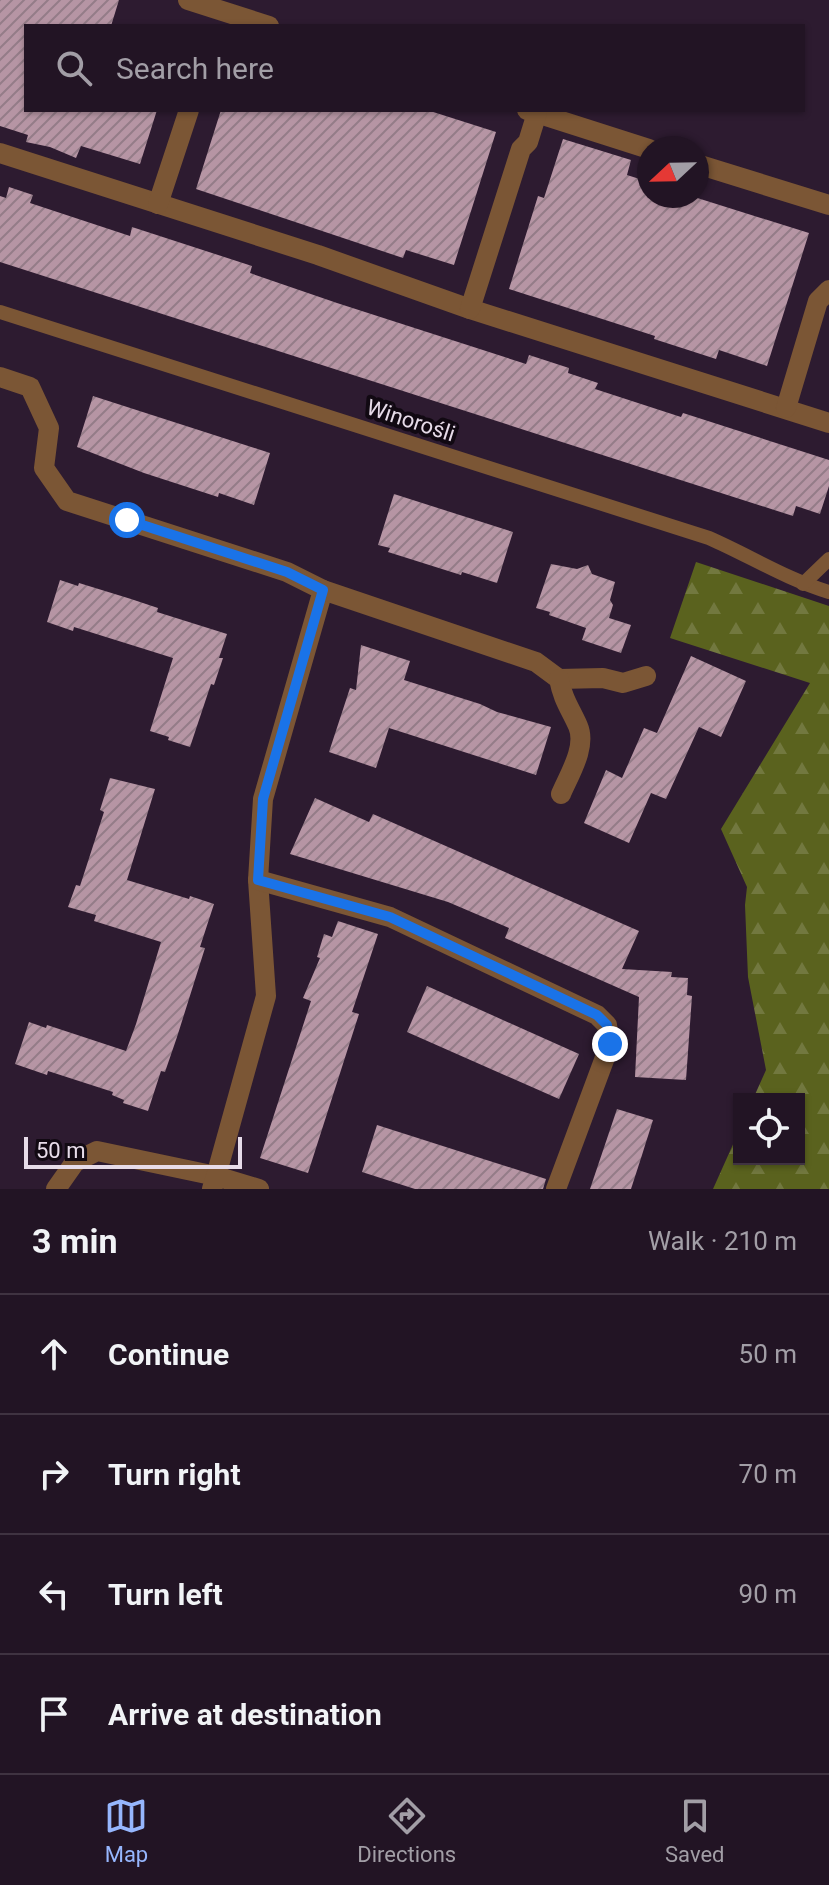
<!DOCTYPE html>
<meta charset="utf-8">
<style>
body{margin:0;font-family:Roboto,sans-serif;background:#2a1d2c;color:#f1f3f6}
.controls{position:absolute;right:24px;bottom:24px;display:grid;overflow:hidden;border-radius:0px;box-shadow:0 2px 6px #0004}
.controls button{width:72px;height:72px;display:grid;place-items:center;padding:0;border:0;border-bottom:2px solid #3f3341;background:#221424;color:#f1f3f6;font:40px sans-serif}
.compass{position:absolute;left:637px;top:136px;width:72px;height:72px;border-radius:50%;background:#221424;box-shadow:0 2px 6px #0004;rotate:248deg}
.scale{position:absolute;left:24px;bottom:20px;width:218px;box-sizing:border-box;padding-left:8px;border:4px solid #e7dce9;border-top:0;font-size:22px;line-height:28px;white-space:nowrap;color:#e7dce9;-webkit-text-stroke:6px #110912;paint-order:stroke}
.stop{position:absolute;width:24px;height:24px;margin:-18px;border:6px solid #1a73e8;border-radius:50%;background:#fff}
.stop.end{background:#1a73e8;border-color:#fff;box-shadow:0 2px 8px #0008}
.list{margin:0;padding:0;list-style:none}
h2{display:flex;justify-content:space-between;align-items:center;height:104px;margin:0;padding:0 32px;font-size:34px}
h2 small{font-size:26px;font-weight:400;color:#a29ea6}
.list li{display:grid;grid-template-columns:52px 1fr auto;gap:24px;align-items:center;box-sizing:border-box;height:120px;padding:0 32px;border-top:2px solid #3f3341}
.list b{display:block;font-size:30px;white-space:nowrap}
.list em{font-size:26px;font-style:normal;color:#a29ea6}
.icon{flex:none;width:44px;height:44px;fill:none;stroke:currentColor;stroke-width:2;stroke-linecap:round;stroke-linejoin:round}
.map{position:relative;flex:none;width:829px;height:1189px;overflow:hidden}
.search{position:absolute;background:#221424;box-shadow:0 2px 6px #0004;left:24px;right:24px;top:24px;height:88px;display:flex;align-items:center;gap:20px;box-sizing:border-box;padding:0 28px;border-radius:0px;color:#a29ea6;font-size:30px}
.sheet{height:584px;background:#221424}
nav{display:flex;justify-content:space-around;align-items:center;box-sizing:border-box;height:112px;border-top:2px solid #3f3341;background:#221424;font-size:22px;color:#a29ea6}
nav a{display:grid;justify-items:center;gap:4px}
nav .on{color:#96b6fd}
.map>svg:first-child{display:block}
.forest{fill:url(#forest-firs)}
.building{fill:url(#building-hatch)}
.lines{fill:none;stroke-linecap:round;stroke-linejoin:round}
.lane{stroke:#7b5635;stroke-width:14}
.street{stroke:#7b5635;stroke-width:20}
.route{stroke:#1a73e8;stroke-width:10}
.labels{text-anchor:middle;stroke-width:8;stroke-linejoin:round;paint-order:stroke}
.street-label{font-size:22px;fill:#e7dce9;stroke:#110912}
</style>
<div class="map">
<svg width="829" height="1189" viewBox="0 0 829 1189">
<defs>
<pattern id="forest-firs" width="22" height="20" patternUnits="userSpaceOnUse" patternTransform="scale(2)"><rect width="22" height="20" fill="#5a621e"/><path d="M5 1l3.5 6h-7zM16 11l3.5 6h-7z" fill="#72783f"/></pattern>
<pattern id="building-hatch" width="6" height="6" patternUnits="userSpaceOnUse" patternTransform="scale(2)"><rect width="6" height="6" fill="#b695a4"/><path d="M-1 1l2-2M0 6l6-6M5 7l2-2" fill="none" stroke="#947c88"/></pattern>
</defs>
<rect width="100%" height="100%" fill="#2d1b30"/>
<path class="forest" d="M 696,562 L 829,606 L 829,1189 L 713,1189 L 739,1131 L 739,1159 L 799,1159 L 799,1099 L 753,1099 L 766,1070 L 748,977 L 745,905 L 747,887 L 721,829 L 810,683 L 670,638 Z"/>
<g class="building">
<path d="M 0,0 L 119,0 L 111,26 L 26,26 L 26,110 L 157,110 L 140,164 L 81,146 L 76,158 L 50,147 L 26,142 L 28,135 L 0,126 Z"/>
<path d="M 221,110 L 427,110 L 496,132 L 454,265 L 406,250 L 403,258 L 196,189 Z"/>
<path d="M 563,139 L 631,160 L 627,175 L 649,182 L 649,196 L 691,196 L 809,233 L 767,366 L 719,350 L 716,359 L 654,339 L 655,336 L 509,289 L 538,196 L 544,198 Z"/>
<path d="M 9,187 L 33,195 L 30,203 L 130,236 L 132,227 L 252,266 L 250,273 L 337,303 L 526,364 L 529,355 L 569,368 L 568,373 L 598,383 L 595,389 L 681,417 L 683,413 L 829,460 L 829,486 L 820,514 L 796,506 L 793,516 L 0,262 L 0,196 L 6,198 Z"/>
<path d="M 93,396 L 270,453 L 254,505 L 219,493 L 218,497 L 144,473 L 77,447 Z"/>
<path d="M 394,494 L 513,532 L 497,583 L 462,572 L 461,575 L 388,552 L 390,548 L 378,545 Z"/>
<path d="M 551,564 L 577,569 L 588,565 L 592,574 L 615,582 L 610,600 L 613,605 L 609,618 L 631,625 L 621,653 L 582,640 L 586,628 L 549,615 L 550,612 L 536,608 Z"/>
<path d="M 60,580 L 78,586 L 79,583 L 131,599 L 158,608 L 157,612 L 227,634 L 219,658 L 223,658 L 214,685 L 211,684 L 190,747 L 168,740 L 169,737 L 150,731 L 173,658 L 74,627 L 73,631 L 47,622 Z"/>
<path d="M 361,645 L 410,661 L 404,680 L 480,704 L 497,712 L 551,727 L 536,775 L 389,728 L 376,768 L 329,752 L 350,688 L 356,690 Z"/>
<path d="M 691,656 L 746,681 L 721,737 L 699,727 L 666,799 L 651,793 L 629,843 L 584,823 L 606,770 L 622,778 L 644,728 L 657,733 Z"/>
<path d="M 110,778 L 155,789 L 127,880 L 189,899 L 190,896 L 214,904 L 200,947 L 205,948 L 177,1037 L 165,1072 L 161,1071 L 148,1111 L 123,1103 L 124,1100 L 112,1095 L 113,1092 L 48,1071 L 47,1075 L 15,1064 L 29,1022 L 46,1028 L 47,1025 L 126,1051 L 136,1024 L 161,942 L 94,921 L 96,915 L 68,907 L 76,885 L 80,886 L 104,812 L 100,810 Z"/>
<path d="M 315,798 L 369,822 L 373,814 L 639,931 L 622,969 L 672,972 L 671,977 L 688,978 L 687,995 L 692,996 L 686,1080 L 635,1077 L 639,997 L 505,938 L 509,928 L 448,902 L 290,854 Z"/>
<path d="M 338,921 L 378,934 L 352,1012 L 359,1014 L 308,1173 L 260,1158 L 311,1001 L 303,998 L 320,958 L 317,957 L 324,934 L 332,937 Z"/>
<path d="M 427,986 L 579,1054 L 559,1099 L 407,1032 Z"/>
<path d="M 617,1109 L 653,1120 L 642,1155 L 631,1189 L 590,1189 Z"/>
<path d="M 377,1125 L 546,1179 L 543,1189 L 415,1189 L 362,1172 Z"/>
</g>
<g class="lines">
<g class="lane">
<path d="M 0,312 L 709,538 C 750,556 786,579 829,592"/>
<path d="M 803,584 L 829,559"/>
</g>
<g class="street">
<path d="M 188,0 L 269,26"/>
<path d="M 527,110 L 649,149"/>
<path d="M 0,153 L 318,255 L 470,309 L 829,423"/>
<path d="M 697,164 L 829,205"/>
<path d="M 158,204 L 189,110"/>
<path d="M 470,309 L 521,149 L 528,142 L 537,113"/>
<path d="M 0,377 L 30,387 L 49,428 L 44,468 L 67,501 L 287,572 L 323,590 L 263,799 L 258,880 L 266,996 L 216,1176 L 97,1151 L 75,1162 L 56,1189"/>
<path d="M 786,408 L 818,301 L 829,290"/>
<path d="M 323,590 L 536,662 L 559,679 L 603,678 L 623,683 L 646,676"/>
<path d="M 559,679 C 563,700 570,708 578,726 C 587,747 569,775 561,794"/>
<path d="M 258,880 L 390,917 L 597,1015 L 607,1025 L 610,1044 L 556,1189"/>
<path d="M 212,1189 L 216,1176 L 259,1189"/>
</g>
</g>
<g class="lines">
<path class="route" d="M 127,520 L 287,572 L 323,590 L 263,799 L 258,880 L 390,917 L 597,1015 L 607,1025 L 610,1044"/>
</g>
<g class="labels">
<g class="street-label">
<text transform="translate(411 420) rotate(18)" y="8">Winorośli</text>
</g>
</g>
</svg>
<div class="controls">
<button><svg class="icon" aria-label="locate" viewBox="0 0 24 24"><circle cx="12" cy="12" r="6"/><path d="M12 2v4M12 18v4M2 12h4M18 12h4"/></svg></button>
</div>
<svg class="compass" viewBox="-18 -18 36 36"><path d="M0-13l5 13h-10z" fill="#e53935"/><path d="M0 13l5-13h-10z" fill="#a29ea6"/></svg>
<div class="scale">50 m</div>
<div class="stop" style="left:127px;top:520px"></div>
<div class="stop end" style="left:610px;top:1044px"></div>
<div class="search"><svg class="icon" aria-label="search" viewBox="0 0 24 24"><circle cx="10" cy="10" r="6"/><path d="M15 15l6 6"/></svg>Search here</div>
</div>
<section class="sheet">
<h2>3 min<small>Walk · 210 m</small></h2>
<ul class="list">
<li><svg class="icon" aria-label="ahead" viewBox="0 0 24 24"><path d="M12 20V5M6 11l6-6 6 6"/></svg><div><b>Continue</b></div><em>50 m</em></li>
<li><svg class="icon" aria-label="right" viewBox="0 0 24 24"><path d="M7 20v-9h11M14 6l5 5-5 5"/></svg><div><b>Turn right</b></div><em>70 m</em></li>
<li><svg class="icon" aria-label="left" viewBox="0 0 24 24"><path d="M17 20v-9H6M10 6l-5 5 5 5"/></svg><div><b>Turn left</b></div><em>90 m</em></li>
<li><svg class="icon" aria-label="arrive" viewBox="0 0 24 24"><path d="M6 21V4h12l-3 4 3 4H6"/></svg><div><b>Arrive at destination</b></div></li>
</ul>
</section>
<nav>
<a class="on"><svg class="icon" aria-label="map" viewBox="0 0 24 24"><path d="M3 6l6-2 6 2 6-2v14l-6 2-6-2-6 2zM9 4v14M15 6v14"/></svg>Map</a>
<a><svg class="icon" aria-label="directions" viewBox="0 0 24 24"><path d="M12 3l9 9-9 9-9-9zM9 14v-3h6M13 9l2 2-2 2"/></svg>Directions</a>
<a><svg class="icon" aria-label="saved" viewBox="0 0 24 24"><path d="M7 4h10v16l-5-4-5 4z"/></svg>Saved</a>
</nav>
